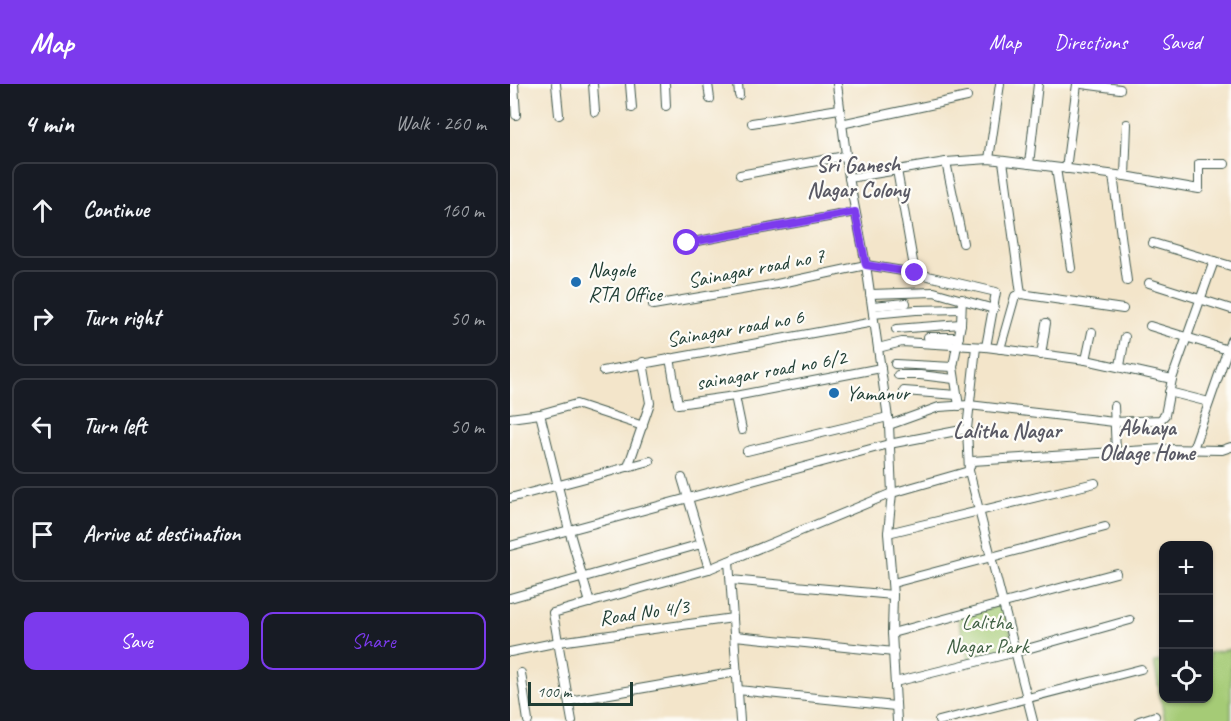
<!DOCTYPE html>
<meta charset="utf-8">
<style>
body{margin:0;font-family:Caveat,sans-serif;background:#20242c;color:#f1f3f6}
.controls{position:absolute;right:18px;bottom:18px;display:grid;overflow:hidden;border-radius:12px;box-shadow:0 2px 4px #0004}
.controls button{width:54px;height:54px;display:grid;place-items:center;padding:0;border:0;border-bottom:2px solid #363941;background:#171b24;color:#f1f3f6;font:30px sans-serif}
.scale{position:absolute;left:18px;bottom:15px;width:105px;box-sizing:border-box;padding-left:6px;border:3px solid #1f3d34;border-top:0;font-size:16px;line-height:21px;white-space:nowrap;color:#1f3d34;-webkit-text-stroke:4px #fdfcf7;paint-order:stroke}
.stop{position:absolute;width:18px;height:18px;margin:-14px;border:4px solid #7c3aed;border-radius:50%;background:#fff}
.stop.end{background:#7c3aed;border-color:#fff;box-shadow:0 2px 6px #0008}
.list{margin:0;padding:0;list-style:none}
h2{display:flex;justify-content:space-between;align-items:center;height:78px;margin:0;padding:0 24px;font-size:26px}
h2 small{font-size:20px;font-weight:400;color:#9ea1a6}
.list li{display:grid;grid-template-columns:39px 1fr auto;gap:18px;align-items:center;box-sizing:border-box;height:96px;margin:0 12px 12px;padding:0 12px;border:2px solid #363941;border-radius:12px}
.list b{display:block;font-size:22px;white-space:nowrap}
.list em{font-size:20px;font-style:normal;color:#9ea1a6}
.actions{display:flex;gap:12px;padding:18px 24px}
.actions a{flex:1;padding:14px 0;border:2px solid #7c3aed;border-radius:12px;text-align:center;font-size:21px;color:#7c3aed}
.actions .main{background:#7c3aed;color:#fff}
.icon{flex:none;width:33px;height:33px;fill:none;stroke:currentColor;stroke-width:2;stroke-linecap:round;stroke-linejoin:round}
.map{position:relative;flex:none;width:721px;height:637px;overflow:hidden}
header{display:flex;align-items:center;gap:36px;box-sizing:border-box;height:84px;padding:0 30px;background:#7c3aed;color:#fff}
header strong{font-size:28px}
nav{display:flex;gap:33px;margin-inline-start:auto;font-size:21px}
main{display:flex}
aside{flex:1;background:#171b24}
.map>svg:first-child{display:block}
.green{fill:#a5cb76;stroke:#628455;stroke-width:1.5}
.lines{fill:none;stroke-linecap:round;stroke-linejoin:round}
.street-casing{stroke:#3f564a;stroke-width:10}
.street{stroke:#fff;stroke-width:8}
.route{stroke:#7c3aed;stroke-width:8}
.poi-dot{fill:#1f6fb2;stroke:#fdfcf7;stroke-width:2}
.labels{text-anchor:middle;stroke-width:4.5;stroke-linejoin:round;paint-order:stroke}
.street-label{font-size:21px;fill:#1f3d34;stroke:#fdfcf7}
.poi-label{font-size:21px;fill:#1f3d34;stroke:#fdfcf7;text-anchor:start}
.park-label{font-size:21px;fill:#406044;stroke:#fdfcf7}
.neighbourhood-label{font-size:22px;font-weight:bold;fill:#5a5a65;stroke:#fdfcf7}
</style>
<header>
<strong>Map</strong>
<nav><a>Map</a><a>Directions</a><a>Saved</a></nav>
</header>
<main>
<aside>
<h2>4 min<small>Walk · 260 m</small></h2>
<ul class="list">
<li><svg class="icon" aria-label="ahead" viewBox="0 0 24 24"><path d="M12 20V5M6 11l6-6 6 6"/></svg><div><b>Continue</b></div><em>160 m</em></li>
<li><svg class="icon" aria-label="right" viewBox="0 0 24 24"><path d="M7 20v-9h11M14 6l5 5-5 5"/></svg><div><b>Turn right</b></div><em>50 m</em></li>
<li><svg class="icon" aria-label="left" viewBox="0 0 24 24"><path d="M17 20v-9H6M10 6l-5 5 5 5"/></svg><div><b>Turn left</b></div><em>50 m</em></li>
<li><svg class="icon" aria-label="arrive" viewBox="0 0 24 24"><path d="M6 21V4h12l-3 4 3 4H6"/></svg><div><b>Arrive at destination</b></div></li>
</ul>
<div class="actions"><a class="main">Save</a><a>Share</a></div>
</aside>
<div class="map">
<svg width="721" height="637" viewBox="0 0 721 637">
<rect width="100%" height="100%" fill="#fdfcf7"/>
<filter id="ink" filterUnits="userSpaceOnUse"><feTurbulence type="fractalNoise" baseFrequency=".0167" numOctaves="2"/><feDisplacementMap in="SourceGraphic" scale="12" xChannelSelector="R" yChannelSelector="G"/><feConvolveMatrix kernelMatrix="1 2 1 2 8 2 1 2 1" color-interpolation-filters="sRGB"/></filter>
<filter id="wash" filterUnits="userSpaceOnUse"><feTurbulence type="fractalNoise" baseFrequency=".008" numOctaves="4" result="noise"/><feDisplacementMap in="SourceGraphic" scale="24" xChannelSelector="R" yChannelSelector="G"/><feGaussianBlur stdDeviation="1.35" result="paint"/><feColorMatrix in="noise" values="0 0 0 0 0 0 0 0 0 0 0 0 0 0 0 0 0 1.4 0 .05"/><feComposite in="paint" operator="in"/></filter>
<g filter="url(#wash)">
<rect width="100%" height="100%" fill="#f3e5ca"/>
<g class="green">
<path d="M 493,520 L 506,568 L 460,579 L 448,533 Z"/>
<path d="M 721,565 L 721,637 L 655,637 L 644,578 L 653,577 L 654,614 L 698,614 L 699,569 Z"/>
</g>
</g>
<g filter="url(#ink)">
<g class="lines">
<defs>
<g id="street">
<path d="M 4,0 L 6,31"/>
<path d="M 46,0 L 49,31"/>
<path d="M 83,0 L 85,28"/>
<path d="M 120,0 L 122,24"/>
<path d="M 155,0 L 156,22"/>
<path d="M 198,0 L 200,15"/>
<path d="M 228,0 L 229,11"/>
<path d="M 327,0 L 339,94 L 356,181 L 379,341 L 382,409 L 378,449 L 383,511 L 382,549 L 387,637"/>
<path d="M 572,0 L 610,5"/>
<path d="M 242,39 L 329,25"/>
<path d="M 331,40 L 457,13"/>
<path d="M 479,75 L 490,0"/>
<path d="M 493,77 L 511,210"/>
<path d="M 436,78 L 453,159"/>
<path d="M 519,80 L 528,0"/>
<path d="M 546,84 L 561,184"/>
<path d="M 556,85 L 567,0"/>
<path d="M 387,86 L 405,189"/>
<path d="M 230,91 L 335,72"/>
<path d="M 603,91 L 617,197"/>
<path d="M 615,92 L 689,105 L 689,80 L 715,80"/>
<path d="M 339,94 L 436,78 L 479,75 L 615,92 L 617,40"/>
<path d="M 177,159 L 345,128"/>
<path d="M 643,159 L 721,182"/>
<path d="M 639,199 L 721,225"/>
<path d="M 360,210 L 424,208 L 484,225"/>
<path d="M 143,221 L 267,200 L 356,181 L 405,189 L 486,208 L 476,263"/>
<path d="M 362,222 L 396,219"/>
<path d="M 363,230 L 406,226 L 451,225"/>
<path d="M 640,242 L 718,266"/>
<path d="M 386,245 L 451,240"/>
<path d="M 418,253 L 449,253"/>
<path d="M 466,263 L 457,345 L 459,387 L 523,637"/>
<path d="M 368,264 L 392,258 L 476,263 L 576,276 L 662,295"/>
<path d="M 490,265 L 505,212 L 511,210 L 613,225"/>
<path d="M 531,271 L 536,239"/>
<path d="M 160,274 L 168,320 L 225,312 L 371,284"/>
<path d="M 576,276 L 582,248"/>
<path d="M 385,280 L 443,283"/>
<path d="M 610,282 L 615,253"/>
<path d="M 93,287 L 364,238"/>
<path d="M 388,291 L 410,291 L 444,295"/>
<path d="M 394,307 L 447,311"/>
<path d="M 659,308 L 699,318"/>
<path d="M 225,312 L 232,346"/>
<path d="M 449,322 L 443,283 L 451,240 L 452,215"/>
<path d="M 604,322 L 606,368"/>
<path d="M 30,330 L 59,446 L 80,519"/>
<path d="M 0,334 L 30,330 L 66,320 L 133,342"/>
<path d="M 379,341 L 429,323 L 459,321 L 604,338 L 650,336 L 655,331 L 662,295 L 704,177"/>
<path d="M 683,365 L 721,256"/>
<path d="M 237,367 L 378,333"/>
<path d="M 118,383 L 140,319 L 133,278"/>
<path d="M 459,385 L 462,377 L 652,365 L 712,366 L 721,363"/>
<path d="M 172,394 L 199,485"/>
<path d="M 0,414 L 140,377"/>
<path d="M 378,449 L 585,399"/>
<path d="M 0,462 L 379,360 L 457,345"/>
<path d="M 219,477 L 230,637"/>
<path d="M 221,496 L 383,511"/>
<path d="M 383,499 L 595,443"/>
<path d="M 0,514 L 191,460"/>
<path d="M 382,549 L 606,489"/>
<path d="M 225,552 L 384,568"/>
<path d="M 0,568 L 49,558 L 223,534"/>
<path d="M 11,589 L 18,637"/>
<path d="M 385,598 L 506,568 L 620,536"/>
<path d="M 228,606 L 385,622"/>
<path d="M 59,617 L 227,588"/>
<path d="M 62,637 L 43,529 L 199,485 L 382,409 L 459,387"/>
<path d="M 429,637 L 631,585"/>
<path d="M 629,637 L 645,632"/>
</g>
</defs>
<use href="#street" class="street-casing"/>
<use href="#street" class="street"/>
</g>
</g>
<g class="lines" filter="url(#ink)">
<path class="route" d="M 177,159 L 345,128 L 356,181 L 405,189"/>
</g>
<g class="poi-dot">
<circle cx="66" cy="198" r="6"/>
<circle cx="324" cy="309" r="6"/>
</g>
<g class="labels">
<g class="street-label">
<text transform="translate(246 184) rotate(-11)" y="7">Sainagar road no 7</text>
<text transform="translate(225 244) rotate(-10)" y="7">Sainagar road no 6</text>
<text transform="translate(261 286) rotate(-10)" y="7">sainagar road no 6/2</text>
<text transform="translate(134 528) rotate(-8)" y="7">Road No 4/3</text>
</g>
<g class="poi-label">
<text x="78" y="193">Nagole<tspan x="78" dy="24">RTA Office</tspan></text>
<text x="336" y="316">Yamanur</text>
</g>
<g class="park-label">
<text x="477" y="545">Lalitha<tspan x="477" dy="24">Nagar Park</tspan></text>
</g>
<g class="neighbourhood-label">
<text x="348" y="88">Sri Ganesh<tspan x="348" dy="25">Nagar Colony</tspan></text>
<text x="637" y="351">Abhaya<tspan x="637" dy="25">Oldage Home</tspan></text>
<text x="497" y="354">Lalitha Nagar</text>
</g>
</g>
</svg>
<div class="controls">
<button>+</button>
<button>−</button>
<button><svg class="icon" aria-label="locate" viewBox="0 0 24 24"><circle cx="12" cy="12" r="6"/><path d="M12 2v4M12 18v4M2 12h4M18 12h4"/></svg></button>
</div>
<div class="scale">100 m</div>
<div class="stop" style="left:177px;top:159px"></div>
<div class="stop end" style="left:405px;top:189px"></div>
</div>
</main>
